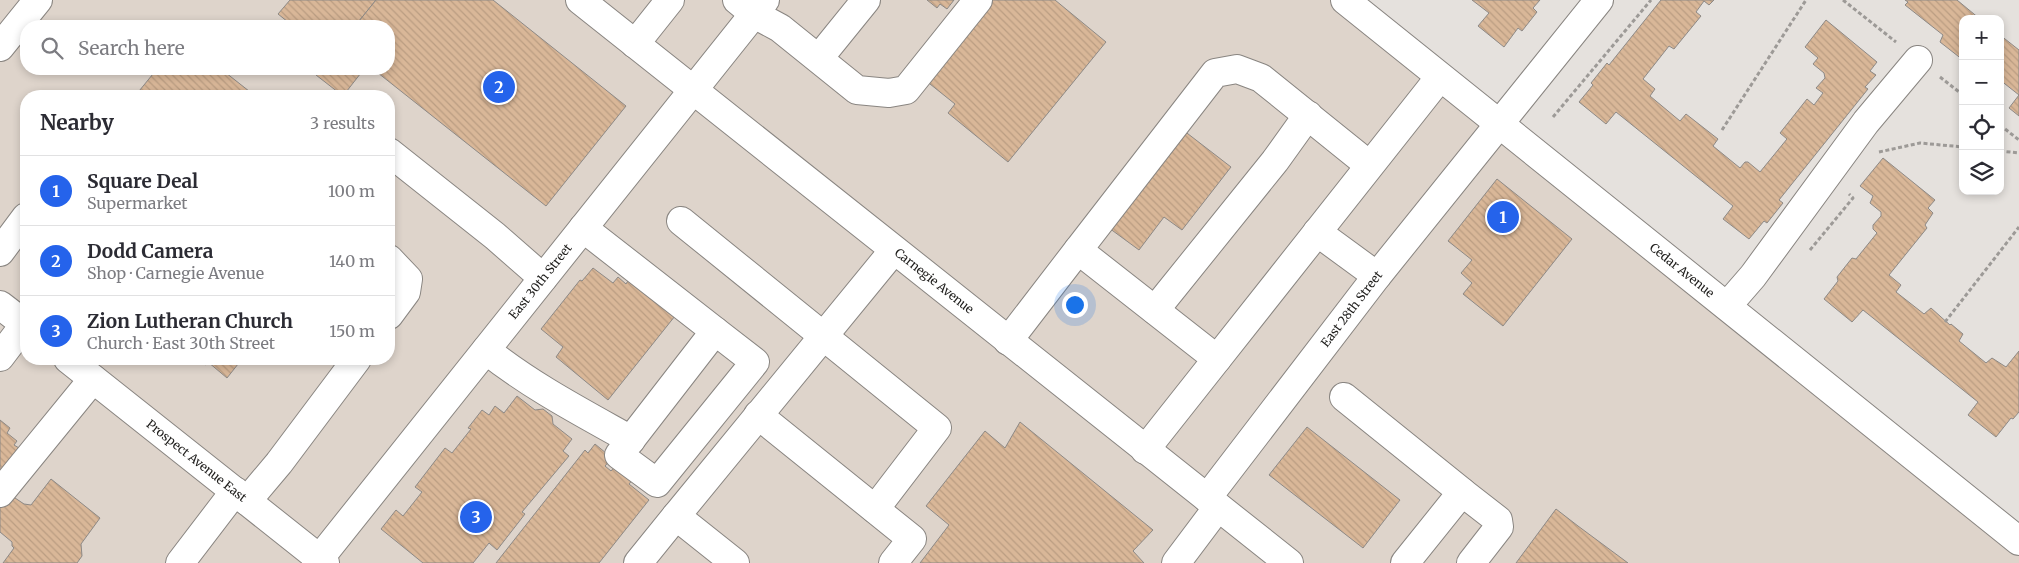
<!DOCTYPE html>
<meta charset="utf-8">
<style>
body{margin:0;font-family:Merriweather,serif;background:#f7f7f7;color:#2b2b33}
.controls{position:absolute;right:15px;top:15px;display:grid;overflow:hidden;border-radius:10px;box-shadow:0 2px 8px #0003}
.controls button{width:45px;height:45px;display:grid;place-items:center;padding:0;border:0;border-bottom:1px solid #e1e1e2;background:#fff;color:#2b2b33;font:25px sans-serif}
.you{position:absolute;left:1074px;top:304px;width:18px;height:18px;margin:-12px;border:4px solid #fff;border-radius:50%;background:#1a73e8;box-shadow:0 0 0 8px #1a73e833}
.badge{display:grid;place-items:center;width:32px;height:32px;border-radius:50%;background:#2563eb;color:#fff;font-size:16px;font-weight:700}
.pin{position:absolute;translate:-50% -50%;border:2px solid #fff;box-shadow:0 1px 5px #0006}
.list{margin:0;padding:0;list-style:none}
h2{display:flex;justify-content:space-between;align-items:center;height:65px;margin:0;padding:0 20px;font-size:21px}
h2 small{font-size:16px;font-weight:400;color:#7c7c81}
.list li{display:grid;grid-template-columns:32px 1fr auto;gap:15px;align-items:center;box-sizing:border-box;height:70px;padding:0 20px;border-top:1px solid #e1e1e2}
.list b{display:block;font-size:19px;white-space:nowrap}
.list p{margin:0;font-size:16px;white-space:nowrap;color:#7c7c81}
.list em{font-size:16px;font-style:normal;color:#7c7c81}
.icon{flex:none;width:28px;height:28px;fill:none;stroke:currentColor;stroke-width:2;stroke-linecap:round;stroke-linejoin:round}
.map{position:relative;flex:none;width:2019px;height:563px;overflow:hidden}
.search{position:absolute;background:#fff;box-shadow:0 2px 8px #0003;left:20px;top:20px;width:375px;height:55px;display:flex;align-items:center;gap:12px;box-sizing:border-box;padding:0 18px;border-radius:20px;color:#7c7c81;font-size:19px}
.panel{position:absolute;background:#fff;box-shadow:0 2px 8px #0003;left:20px;top:90px;width:375px;height:275px;border-radius:20px}
.map>svg:first-child{display:block}
.built{fill:#ded4cb;fill-rule:evenodd}
.building{fill:url(#building-back-hatch);stroke:#8d8986}
.lines{fill:none;stroke-linecap:round;stroke-linejoin:round}
.minor-casing{stroke:#898581;stroke-width:30}
.major-casing{stroke:#898581;stroke-width:30}
.path{stroke:#9d9a97;stroke-width:3;stroke-dasharray:4 2.5;stroke-linecap:butt}
.minor{stroke:#fff;stroke-width:28}
.major{stroke:#fff;stroke-width:28}
.labels{text-anchor:middle;stroke-width:4;stroke-linejoin:round;paint-order:stroke}
.street-label{font-size:12px;fill:#1e1d1b;stroke:#e5e1dd}
</style>
<div class="map">
<svg width="2019" height="563" viewBox="0 0 2019 563">
<defs>
<pattern id="building-back-hatch" width="6" height="6" patternUnits="userSpaceOnUse" patternTransform="scale(1.25)"><rect width="6" height="6" fill="#d9b798"/><path d="M-1 5l2 2M0 0l6 6M5-1l2 2" fill="none" stroke="#ba9d82"/></pattern>
</defs>
<rect width="100%" height="100%" fill="#e5e1dd"/>
<path class="built" d="M 0,0 L 1345,0 L 2019,541 L 2019,563 L 0,563 ZM 26,26 L 389,26 L 389,69 L 26,69 ZM 26,96 L 389,96 L 389,359 L 26,359 Z"/>
<g class="building">
<path d="M 290,0 L 376,0 L 355,26 L 293,26 L 278,14 Z"/>
<path d="M 376,0 L 493,0 L 626,106 L 546,206 L 373,69 L 389,69 L 389,26 L 355,26 Z"/>
<path d="M 927,0 L 954,0 L 947,9 L 940,4 L 937,8 Z"/>
<path d="M 991,0 L 1055,0 L 1106,42 L 1008,162 L 948,113 L 955,104 L 925,80 Z"/>
<path d="M 1472,0 L 1540,0 L 1533,8 L 1537,12 L 1522,31 L 1518,28 L 1504,47 L 1478,26 L 1489,13 Z"/>
<path d="M 1661,0 L 1714,0 L 1709,5 L 1704,1 L 1696,12 L 1701,16 L 1674,49 L 1669,46 L 1643,79 L 1655,89 L 1650,96 L 1680,121 L 1686,114 L 1718,139 L 1713,146 L 1740,168 L 1745,162 L 1748,162 L 1760,172 L 1787,139 L 1780,133 L 1807,99 L 1814,105 L 1823,93 L 1816,88 L 1825,78 L 1824,73 L 1813,64 L 1818,58 L 1805,47 L 1826,20 L 1877,62 L 1870,71 L 1876,75 L 1865,87 L 1868,89 L 1779,200 L 1783,203 L 1767,223 L 1764,221 L 1749,239 L 1723,219 L 1733,206 L 1616,112 L 1606,124 L 1579,102 L 1593,85 L 1591,83 L 1607,63 L 1609,65 Z"/>
<path d="M 1905,0 L 1957,0 L 1980,19 L 1963,19 L 1963,60 L 1940,42 L 1943,35 L 1905,5 L 1908,2 Z"/>
<path d="M 2000,35 L 2019,50 L 2019,95 L 2000,80 Z"/>
<path d="M 157,69 L 221,69 L 254,95 L 200,96 L 197,94 L 195,96 L 135,96 Z"/>
<path d="M 321,69 L 364,69 L 343,96 L 316,75 Z"/>
<path d="M 2019,95 L 2019,116 L 2009,108 Z"/>
<path d="M 1183,130 L 1231,167 L 1182,230 L 1164,217 L 1139,250 L 1109,228 Z"/>
<path d="M 1883,158 L 1935,200 L 1928,208 L 1933,213 L 1925,225 L 1927,228 L 1889,275 L 1901,285 L 1896,292 L 1924,314 L 1931,308 L 1950,325 L 1951,324 L 1963,334 L 1959,341 L 1986,363 L 1992,358 L 2006,367 L 2019,351 L 2019,412 L 2013,419 L 2011,418 L 1996,437 L 1968,415 L 1978,402 L 1863,310 L 1852,322 L 1824,299 L 1838,281 L 1837,277 L 1852,258 L 1856,259 L 1877,233 L 1873,229 L 1873,225 L 1881,216 L 1881,212 L 1870,203 L 1873,196 L 1860,186 Z"/>
<path d="M 1497,179 L 1572,239 L 1503,326 L 1463,294 L 1472,283 L 1461,273 L 1472,260 L 1448,241 Z"/>
<path d="M 593,268 L 613,283 L 618,277 L 626,284 L 629,279 L 675,316 L 608,400 L 556,357 L 563,347 L 541,329 L 580,280 L 582,281 Z"/>
<path d="M 198,359 L 242,359 L 227,378 L 208,362 L 206,365 Z"/>
<path d="M 517,396 L 535,410 L 543,409 L 552,416 L 553,424 L 572,439 L 563,451 L 569,456 L 522,512 L 525,514 L 497,550 L 489,543 L 473,563 L 423,563 L 381,529 L 396,510 L 403,516 L 422,492 L 415,487 L 445,448 L 452,453 L 471,429 L 468,428 L 482,410 L 489,415 L 495,406 L 504,413 Z"/>
<path d="M 0,420 L 10,428 L 7,433 L 17,441 L 14,445 L 19,448 L 0,472 Z"/>
<path d="M 1020,422 L 1153,530 L 1133,551 L 1144,563 L 920,563 L 949,525 L 926,506 L 985,431 L 1005,448 Z"/>
<path d="M 1307,427 L 1400,500 L 1363,548 L 1269,475 Z"/>
<path d="M 595,444 L 612,458 L 605,466 L 611,471 L 618,463 L 635,477 L 629,484 L 649,500 L 599,563 L 496,563 L 585,450 L 588,453 Z"/>
<path d="M 51,479 L 100,518 L 81,544 L 82,556 L 77,563 L 3,563 L 14,548 L 12,546 L 12,542 L 0,532 L 0,507 L 9,494 L 24,504 L 31,505 Z"/>
<path d="M 1556,509 L 1578,526 L 1628,563 L 1516,563 Z"/>
</g>
<g class="lines">
<defs>
<g id="minor">
<path d="M 737,0 L 754,14 L 780,28 L 857,90 L 889,93 L 906,90 L 978,0"/>
<path id="s1" d="M 1345,0 L 2019,541"/>
<path d="M 635,44 L 670,0"/>
<path d="M 0,47 L 38,0"/>
<path d="M 819,58 L 866,0"/>
<path d="M 389,152 L 495,236 L 543,278"/>
<path d="M 681,221 L 937,428 L 875,509"/>
<path d="M 583,228 L 715,331"/>
<path d="M 1317,232 L 1377,276"/>
<path d="M 1078,250 L 1215,73 L 1237,69 L 1261,78 L 1369,165"/>
<path d="M 0,252 L 26,217"/>
<path d="M 389,259 L 408,279 L 406,292 L 389,315"/>
<path d="M 0,305 L 26,325"/>
<path d="M 1727,306 L 1753,276 L 1866,122 L 1918,60"/>
<path d="M 1155,310 L 1275,161 L 1308,115"/>
<path d="M 715,331 L 755,362 L 657,483 L 619,455 Z"/>
<path d="M 1008,341 L 1078,250 L 1217,359 L 1145,450"/>
<path d="M 486,350 C 531,386 581,412 631,440"/>
<path d="M 0,357 L 25,324"/>
<path id="s2" d="M 68,359 L 325,563"/>
<path d="M 1217,359 L 1440,77"/>
<path d="M 1344,397 L 1462,492"/>
<path d="M 758,415 L 912,539 L 893,563"/>
<path d="M 0,493 L 93,379"/>
<path id="s3" d="M 1207,498 L 1377,276 L 1599,0"/>
<path d="M 247,501 L 279,463 L 357,359"/>
<path d="M 180,563 L 235,491"/>
<path d="M 638,563 L 676,516"/>
<path d="M 735,563 L 676,516 L 894,250"/>
<path d="M 1176,563 L 1218,507"/>
<path d="M 1405,563 L 1462,492 L 1498,520 L 1499,527 L 1471,563"/>
</g>
<g id="major">
<path id="s4" d="M 580,0 L 1289,563"/>
<path id="s5" d="M 316,563 L 765,0"/>
</g>
</defs>
<use href="#minor" class="minor-casing"/>
<use href="#major" class="major-casing"/>
<g class="path">
<path d="M 1843,0 L 1896,42"/>
<path d="M 1940,77 L 1963,95"/>
<path d="M 1553,117 L 1651,0"/>
<path d="M 2000,125 L 2019,140"/>
<path d="M 1722,130 L 1806,0"/>
<path d="M 2000,151 L 2019,153"/>
<path d="M 1879,152 L 1920,143 L 1963,147"/>
<path d="M 1810,250 L 1853,198 L 1849,194"/>
<path d="M 1945,322 L 2019,227"/>
</g>
<use href="#minor" class="minor"/>
<use href="#major" class="major"/>
</g>
<g class="labels">
<g class="street-label">
<text dy="4" stroke="none"><textPath href="#s1" startOffset="432">Cedar Avenue</textPath></text>
<text dy="4" stroke="none"><textPath href="#s5" startOffset="360">East 30th Street</textPath></text>
<text dy="4" stroke="none"><textPath href="#s4" startOffset="452">Carnegie Avenue</textPath></text>
<text dy="4" stroke="none"><textPath href="#s3" startOffset="238">East 28th Street</textPath></text>
<text dy="4" stroke="none"><textPath href="#s2" startOffset="164">Prospect Avenue East</textPath></text>
</g>
</g>
</svg>
<div class="controls">
<button>+</button>
<button>−</button>
<button><svg class="icon" aria-label="locate" viewBox="0 0 24 24"><circle cx="12" cy="12" r="6"/><path d="M12 2v4M12 18v4M2 12h4M18 12h4"/></svg></button>
<button><svg class="icon" aria-label="layers" viewBox="0 0 24 24"><path d="M12 4l9 5-9 5-9-5zM3 14l9 5 9-5"/></svg></button>
</div>
<div class="you"></div>
<div class="pin badge" style="left:1503px;top:217px">1</div>
<div class="pin badge" style="left:499px;top:87px">2</div>
<div class="pin badge" style="left:476px;top:517px">3</div>
<div class="search"><svg class="icon" aria-label="search" viewBox="0 0 24 24"><circle cx="10" cy="10" r="6"/><path d="M15 15l6 6"/></svg>Search here</div>
<section class="panel">
<h2>Nearby<small>3 results</small></h2>
<ul class="list">
<li><span class="badge">1</span><div><b>Square Deal</b><p>Supermarket</p></div><em>100 m</em></li>
<li><span class="badge">2</span><div><b>Dodd Camera</b><p>Shop · Carnegie Avenue</p></div><em>140 m</em></li>
<li><span class="badge">3</span><div><b>Zion Lutheran Church</b><p>Church · East 30th Street</p></div><em>150 m</em></li>
</ul>
</section>
</div>
